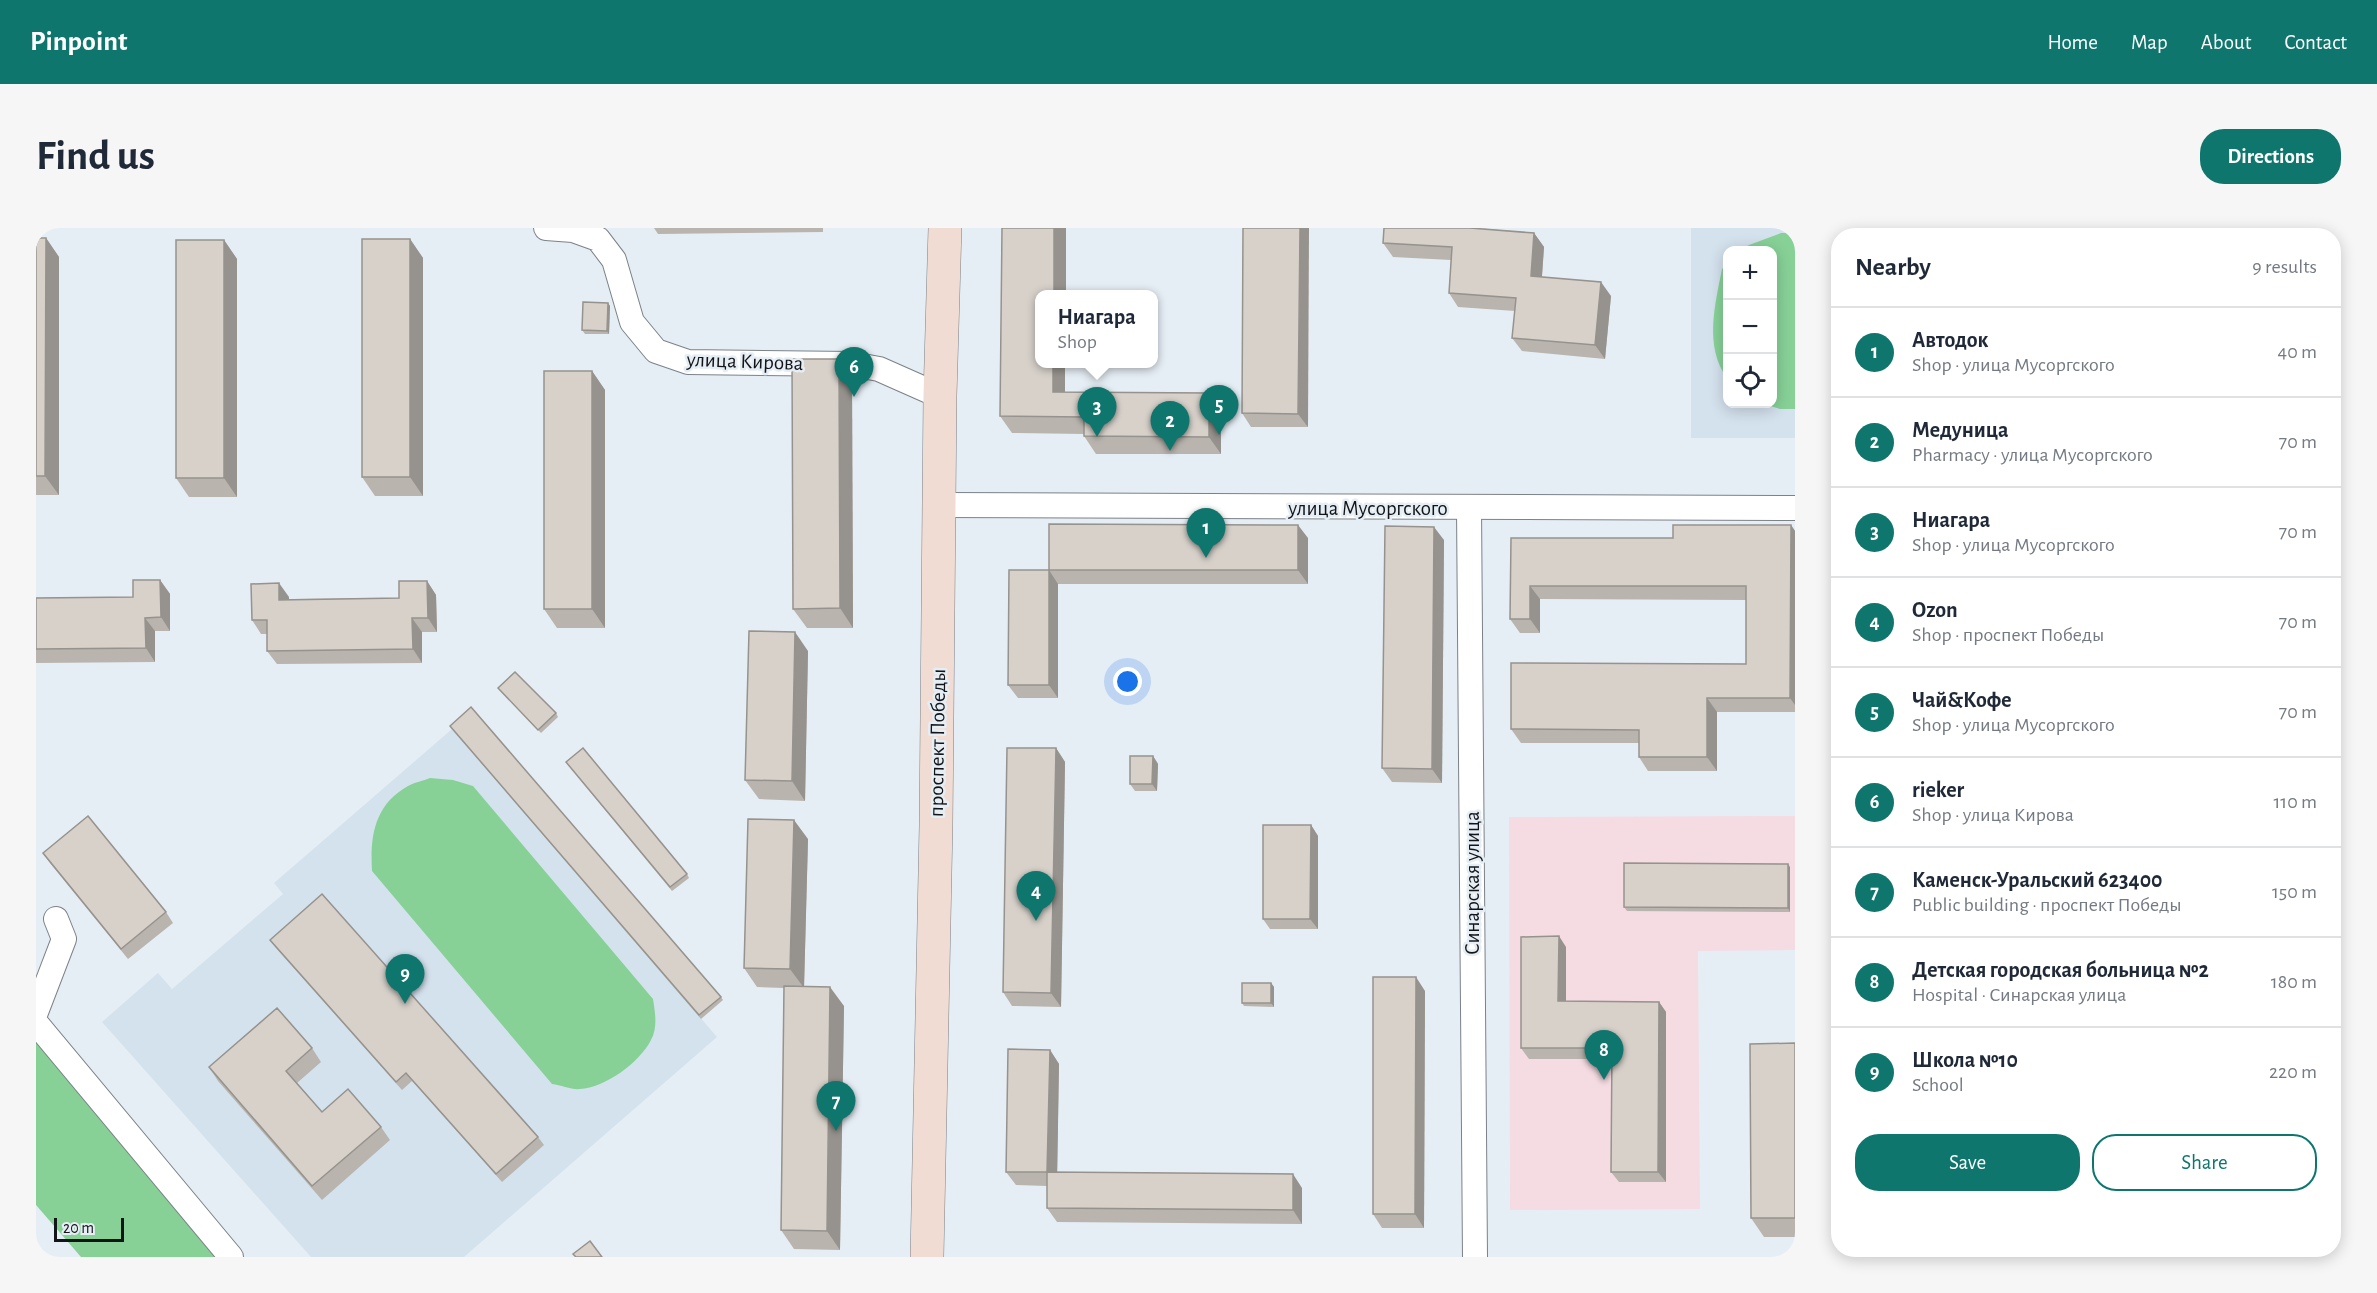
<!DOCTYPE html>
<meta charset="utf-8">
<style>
body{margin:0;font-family:"Alegreya Sans",sans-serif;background:#f6f6f7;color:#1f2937}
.controls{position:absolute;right:18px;top:18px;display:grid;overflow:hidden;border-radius:12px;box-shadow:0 3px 15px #0003}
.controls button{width:54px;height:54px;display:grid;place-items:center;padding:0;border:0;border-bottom:2px solid #e0e1e3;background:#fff;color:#1f2937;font:30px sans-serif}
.scale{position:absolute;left:18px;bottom:15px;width:70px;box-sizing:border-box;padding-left:6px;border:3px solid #121417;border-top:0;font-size:16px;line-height:21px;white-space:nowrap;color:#121417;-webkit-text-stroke:4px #e6eef5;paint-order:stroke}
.you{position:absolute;left:1092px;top:454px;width:21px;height:21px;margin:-15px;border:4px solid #fff;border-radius:50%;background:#1a73e8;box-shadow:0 0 0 9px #1a73e833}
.badge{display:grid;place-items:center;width:39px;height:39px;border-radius:50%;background:#0f766e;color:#fff;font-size:20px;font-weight:700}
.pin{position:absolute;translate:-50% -50px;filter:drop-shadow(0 2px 3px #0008)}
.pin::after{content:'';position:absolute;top:32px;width:21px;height:18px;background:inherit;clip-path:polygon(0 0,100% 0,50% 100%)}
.popup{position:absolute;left:999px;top:62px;width:123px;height:78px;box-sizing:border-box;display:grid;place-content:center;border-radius:12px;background:#fff;filter:drop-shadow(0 2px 4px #0005);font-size:20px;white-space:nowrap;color:#747a83}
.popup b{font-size:22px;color:#1f2937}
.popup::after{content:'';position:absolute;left:50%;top:100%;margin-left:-12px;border:12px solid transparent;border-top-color:#fff}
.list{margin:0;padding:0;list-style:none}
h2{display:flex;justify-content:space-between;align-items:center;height:78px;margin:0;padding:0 24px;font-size:26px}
h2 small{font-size:20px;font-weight:400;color:#747a83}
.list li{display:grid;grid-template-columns:39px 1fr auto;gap:18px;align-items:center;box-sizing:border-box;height:90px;padding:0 24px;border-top:2px solid #e0e1e3}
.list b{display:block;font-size:22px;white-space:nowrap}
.list p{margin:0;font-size:20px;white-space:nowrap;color:#747a83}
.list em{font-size:20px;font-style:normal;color:#747a83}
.actions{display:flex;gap:12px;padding:18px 24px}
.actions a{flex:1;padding:14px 0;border:2px solid #0f766e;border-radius:24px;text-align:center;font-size:21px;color:#0f766e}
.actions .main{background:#0f766e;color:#fff}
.icon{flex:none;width:33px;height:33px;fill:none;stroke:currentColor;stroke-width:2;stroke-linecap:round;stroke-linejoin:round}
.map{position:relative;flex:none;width:1759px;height:1029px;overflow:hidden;border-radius:24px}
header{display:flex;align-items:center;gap:36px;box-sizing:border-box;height:84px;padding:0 30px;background:#0f766e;color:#fff}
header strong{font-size:28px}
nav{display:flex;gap:33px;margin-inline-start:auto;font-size:21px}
.intro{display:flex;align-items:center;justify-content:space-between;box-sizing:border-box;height:144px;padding:0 36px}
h1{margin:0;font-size:42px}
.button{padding:15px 27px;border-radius:24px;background:#0f766e;color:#fff;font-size:21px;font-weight:700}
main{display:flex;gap:36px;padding:0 36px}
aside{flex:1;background:#fff;border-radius:24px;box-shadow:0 3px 15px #0003}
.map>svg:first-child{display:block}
.built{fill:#d4e2ee;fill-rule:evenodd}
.medical{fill:#f5dbe2}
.green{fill:#87d197}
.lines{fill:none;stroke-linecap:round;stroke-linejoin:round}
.minor-casing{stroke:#7b8288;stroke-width:26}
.secondary-casing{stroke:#7b8288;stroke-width:34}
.minor{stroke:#fff;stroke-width:24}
.secondary{stroke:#f0dcd2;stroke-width:33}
.wall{fill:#b9b4ae}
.shaded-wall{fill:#96928d}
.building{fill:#d7d1ca;stroke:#96928d;stroke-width:1.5}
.labels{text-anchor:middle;stroke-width:5;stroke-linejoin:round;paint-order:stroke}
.street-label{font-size:21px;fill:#121417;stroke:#e6eef5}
</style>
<header>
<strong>Pinpoint</strong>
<nav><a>Home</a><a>Map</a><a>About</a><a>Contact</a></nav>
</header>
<div class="intro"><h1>Find us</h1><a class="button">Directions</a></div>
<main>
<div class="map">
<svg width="1759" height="1029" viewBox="0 0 1759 1029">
<rect width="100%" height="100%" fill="#e6eef5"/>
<g class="built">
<path d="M 1655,0 L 1759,0 L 1759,210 L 1655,210 ZM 1692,22 L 1736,22 L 1736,176 L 1692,176 Z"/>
<path d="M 416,501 L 681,809 L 428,1029 L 275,1029 L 66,794 L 122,745 L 136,761 L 247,666 L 238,655 Z"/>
</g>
<path class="medical" d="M 1759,588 L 1759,722 L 1662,723 L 1664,981 L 1474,982 L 1473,589 Z"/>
<g class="green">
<path d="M 1745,5 L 1759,5 L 1759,181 L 1744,181 L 1728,176 L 1736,176 L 1736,22 L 1706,22 L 1713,17 Z"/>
<path d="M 1691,36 L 1691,150 C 1668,119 1679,76 1686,41 Z"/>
<path d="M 394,550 L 417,552 L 437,558 L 617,771 C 619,784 622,799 615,812 C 604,834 569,860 544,861 C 536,862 525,857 516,856 L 336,643 C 334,609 338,577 372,558 C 379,554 387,553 394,550 Z"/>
<path d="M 0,802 L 182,1029 L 45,1029 L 0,977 Z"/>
</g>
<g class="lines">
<defs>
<g id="minor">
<path d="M 510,0 L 537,2 L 562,11 L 578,32 L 596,94 L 620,123 L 652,134 L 816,136 L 843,141 L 904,168"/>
<path d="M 904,277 L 1759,280"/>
<path d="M 1433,280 L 1439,1029"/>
<path d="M 0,784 L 28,711 L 20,691"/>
<path d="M 0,795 L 195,1029"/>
</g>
<path id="secondary" d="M 891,1029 L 900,597 L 904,168 L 909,0"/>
</defs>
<use href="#minor" class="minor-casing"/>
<use href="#secondary" class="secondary-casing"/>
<use href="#minor" class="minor"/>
<use href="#secondary" class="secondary"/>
</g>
<g class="wall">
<path d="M 618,0 L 787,0 L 787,4 L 622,6 Z"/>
<path d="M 966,0 L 1030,0 L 1030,66 L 1004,135 L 1029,135 L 1029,164 L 1173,165 L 1185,182 L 1185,226 L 1060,226 L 1048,208 L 1048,206 L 976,205 L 964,188 Z"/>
<path d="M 1207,0 L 1272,199 L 1215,199 L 1206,185 Z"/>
<path d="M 1348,0 L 1440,0 L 1498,5 L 1508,19 L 1506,49 L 1575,68 L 1569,131 L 1486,123 L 1476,110 L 1479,83 L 1422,79 L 1413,65 L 1415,32 L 1357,29 L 1347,15 Z"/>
<path d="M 0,10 L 10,10 L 23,29 L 23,267 L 0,267 Z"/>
<path d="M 374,11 L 387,30 L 387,268 L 339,268 L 326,249 Z"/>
<path d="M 188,12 L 201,31 L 201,269 L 153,269 L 140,250 Z"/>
<path d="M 572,75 L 574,78 L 573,106 L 549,106 L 546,102 Z"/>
<path d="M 803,131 L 816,151 L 817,400 L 771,400 L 757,381 Z"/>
<path d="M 556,143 L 569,162 L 569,400 L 521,400 L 508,381 Z"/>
<path d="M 1755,297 L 1759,303 L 1759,484 L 1681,484 L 1681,543 L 1612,543 L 1603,529 L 1603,515 L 1485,515 L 1475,501 L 1710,436 L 1710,372 L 1504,371 L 1504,405 L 1484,405 L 1474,391 L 1475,310 L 1637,310 Z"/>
<path d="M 1272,310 L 1272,356 L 1022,356 L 1022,470 L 982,470 L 972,457 L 1013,342 Z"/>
<path d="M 1408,312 L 1406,555 L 1356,554 L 1346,540 Z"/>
<path d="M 124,352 L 134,366 L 134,403 L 119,403 L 119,434 L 0,435 L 0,370 L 97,369 Z"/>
<path d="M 391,353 L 400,367 L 401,404 L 386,404 L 386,435 L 241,436 L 231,423 L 231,406 L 225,406 L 216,392 L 253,369 L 253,371 L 363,370 Z"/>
<path d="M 772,423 L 769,573 L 723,571 L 709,552 Z"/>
<path d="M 462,460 L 520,485 L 522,489 L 505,505 Z"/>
<path d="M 416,501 L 685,769 L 687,772 L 665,791 Z"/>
<path d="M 1020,520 L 1029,534 L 1025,779 L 976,778 L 967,764 Z"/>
<path d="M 1117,528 L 1122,536 L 1121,563 L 1099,563 L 1094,556 Z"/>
<path d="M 532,537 L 651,646 L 653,650 L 636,663 Z"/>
<path d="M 1275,597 L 1282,608 L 1282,701 L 1234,701 L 1227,691 Z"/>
<path d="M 772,611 L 768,759 L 808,778 L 804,1022 L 758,1021 L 745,1002 L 748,760 L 721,759 L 708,740 Z"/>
<path d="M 7,625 L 130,684 L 137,695 L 92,731 L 14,635 Z"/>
<path d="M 1754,639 L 1754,684 L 1591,683 L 1588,679 Z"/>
<path d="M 234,712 L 502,909 L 508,917 L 466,954 L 376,853 L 366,862 L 240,720 Z"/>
<path d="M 1530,719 L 1530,773 L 1623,774 L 1630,784 L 1630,954 L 1583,954 L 1575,944 L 1576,831 L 1493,831 L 1485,820 Z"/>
<path d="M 1235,755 L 1238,759 L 1238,779 L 1208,778 L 1206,775 Z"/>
<path d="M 1389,763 L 1388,1000 L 1346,1000 L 1337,986 Z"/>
<path d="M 1759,815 L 1759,1009 L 1728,1009 L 1715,990 Z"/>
<path d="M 276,820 L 285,834 L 261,855 L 286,884 L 345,899 L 354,912 L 286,972 L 182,853 L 173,839 Z"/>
<path d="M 1014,822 L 1023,836 L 1021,944 L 1266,960 L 1266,996 L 1021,994 L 1011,980 L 1011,958 L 980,957 L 970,944 Z"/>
</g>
<g class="shaded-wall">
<rect x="1018" y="0" width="12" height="66"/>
<path d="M 1264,0 L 1273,0 L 1272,199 L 1262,186 Z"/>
<path d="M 1498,5 L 1508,19 L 1505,61 L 1495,48 Z"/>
<path d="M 10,10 L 23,29 L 23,267 L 9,248 Z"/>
<path d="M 374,11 L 387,30 L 387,268 L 374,249 Z"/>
<path d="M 188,12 L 201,31 L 201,269 L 188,250 Z"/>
<path d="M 1565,54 L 1575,68 L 1569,131 L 1559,117 Z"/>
<path d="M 572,75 L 574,78 L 573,106 L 571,103 Z"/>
<path d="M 803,131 L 816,151 L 817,400 L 804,380 Z"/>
<path d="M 1017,135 L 1029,135 L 1029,181 L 1017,164 Z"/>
<path d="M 556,143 L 569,162 L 569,400 L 556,381 Z"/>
<path d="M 1173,165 L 1185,182 L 1185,226 L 1173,209 Z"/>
<path d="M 1262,297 L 1272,310 L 1272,356 L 1262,342 Z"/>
<path d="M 1755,297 L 1759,303 L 1759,477 L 1754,470 Z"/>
<path d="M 1398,299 L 1408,312 L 1406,555 L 1396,541 Z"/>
<path d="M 1013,342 L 1022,356 L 1022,470 L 1013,457 Z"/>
<path d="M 124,352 L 134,366 L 134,403 L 125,389 Z"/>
<path d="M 391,353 L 400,367 L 401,404 L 392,390 Z"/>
<path d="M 243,355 L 253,369 L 253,385 L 243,372 Z"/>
<path d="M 1494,358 L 1504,371 L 1504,405 L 1494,391 Z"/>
<path d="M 109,390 L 119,403 L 119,434 L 110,420 Z"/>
<path d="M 376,390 L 386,404 L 386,435 L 377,421 Z"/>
<path d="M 759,404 L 772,423 L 769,573 L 756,553 Z"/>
<path d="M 1671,470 L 1681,484 L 1681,543 L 1671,529 Z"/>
<path d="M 1020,520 L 1029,534 L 1025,779 L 1015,765 Z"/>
<path d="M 1117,528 L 1122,536 L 1121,563 L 1116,556 Z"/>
<path d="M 758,592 L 772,611 L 768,760 L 754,741 Z"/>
<path d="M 1275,597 L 1282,608 L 1282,701 L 1274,691 Z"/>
<path d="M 1752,636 L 1754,639 L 1754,684 L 1752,680 Z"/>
<path d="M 1523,708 L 1530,719 L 1530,784 L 1522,773 Z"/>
<path d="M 1380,749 L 1389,763 L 1388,1000 L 1379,986 Z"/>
<path d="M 1235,755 L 1238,759 L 1238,779 L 1235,775 Z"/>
<path d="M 794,759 L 808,778 L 804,1022 L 791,1003 Z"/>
<path d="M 1623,774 L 1630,784 L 1630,954 L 1622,944 Z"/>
<path d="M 1014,822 L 1023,836 L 1021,958 L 1011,944 Z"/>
<path d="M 1257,946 L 1266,960 L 1266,996 L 1257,982 Z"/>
</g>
<g class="building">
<path d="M 966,0 L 1018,0 L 1018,66 L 1004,66 L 1004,135 L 1017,135 L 1017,164 L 1173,165 L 1173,209 L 1048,208 L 1048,189 L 964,188 Z"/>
<path d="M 1207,0 L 1264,0 L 1262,186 L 1206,185 Z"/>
<path d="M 1348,0 L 1434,0 L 1498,5 L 1495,48 L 1565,54 L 1559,117 L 1476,110 L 1480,70 L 1413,65 L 1416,19 L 1347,15 Z"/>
<path d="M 0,10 L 10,10 L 9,248 L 0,248 Z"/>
<rect x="326" y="11" width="48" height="238"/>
<rect x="140" y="12" width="48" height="238"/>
<path d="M 547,74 L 572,75 L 571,103 L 546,102 Z"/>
<path d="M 756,131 L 803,131 L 804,380 L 757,381 Z"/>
<rect x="508" y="143" width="48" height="238"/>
<path d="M 1013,296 L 1262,297 L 1262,342 L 1013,342 Z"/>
<path d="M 1637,297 L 1755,297 L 1754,470 L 1671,470 L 1671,529 L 1603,529 L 1603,502 L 1475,501 L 1475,435 L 1710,436 L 1710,358 L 1494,358 L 1494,391 L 1474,391 L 1475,310 L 1637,310 Z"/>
<path d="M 1349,298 L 1398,299 L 1396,541 L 1346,540 Z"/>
<path d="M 973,342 L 1013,342 L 1013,457 L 972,457 Z"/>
<path d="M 97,352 L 124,352 L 125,389 L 109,390 L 110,420 L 0,421 L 0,370 L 97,369 Z"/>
<path d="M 363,353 L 391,353 L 392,390 L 376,390 L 377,421 L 231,423 L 231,392 L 216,392 L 215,356 L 243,355 L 243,372 L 363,370 Z"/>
<path d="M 713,403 L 759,404 L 756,553 L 709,552 Z"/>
<path d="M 479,444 L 520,485 L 502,502 L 462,460 Z"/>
<path d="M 435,479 L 685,769 L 663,787 L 414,498 Z"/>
<path d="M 547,520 L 651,646 L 634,659 L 530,534 Z"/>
<path d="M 971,520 L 1020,520 L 1015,765 L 967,764 Z"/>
<path d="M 1094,528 L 1117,528 L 1116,556 L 1094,556 Z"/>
<path d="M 52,588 L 130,684 L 85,721 L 7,625 Z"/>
<path d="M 712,591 L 758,592 L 754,741 L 708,740 Z"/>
<path d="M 1227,597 L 1275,597 L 1274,691 L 1227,691 Z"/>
<path d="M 1588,635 L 1752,636 L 1752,680 L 1588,679 Z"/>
<path d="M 286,666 L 502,909 L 460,946 L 370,845 L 360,854 L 234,712 Z"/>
<path d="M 1523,708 L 1522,773 L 1623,774 L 1622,944 L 1575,944 L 1576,820 L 1485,820 L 1485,709 Z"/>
<path d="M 1337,749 L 1380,749 L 1379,986 L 1337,986 Z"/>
<rect x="1206" y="755" width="29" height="20"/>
<path d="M 748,758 L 794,759 L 791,1003 L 745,1002 Z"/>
<path d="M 241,780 L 276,820 L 250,843 L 286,884 L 312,861 L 345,899 L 276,958 L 173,839 Z"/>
<path d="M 1759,815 L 1759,990 L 1715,990 L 1714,816 Z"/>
<path d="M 972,821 L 1014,822 L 1011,944 L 970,944 Z"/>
<path d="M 1011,944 L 1257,946 L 1257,982 L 1011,980 Z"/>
<path d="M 554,1013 L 566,1029 L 540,1029 L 537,1026 Z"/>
</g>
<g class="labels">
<g class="street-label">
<text transform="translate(709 133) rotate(2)" y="7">улица Кирова</text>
<text x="1332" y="287">улица Мусоргского</text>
<text transform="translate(901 515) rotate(-89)" y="7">проспект Победы</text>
<text transform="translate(1436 655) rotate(-90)" y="7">Синарская улица</text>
</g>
</g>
</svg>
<div class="controls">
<button>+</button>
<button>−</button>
<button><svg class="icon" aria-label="locate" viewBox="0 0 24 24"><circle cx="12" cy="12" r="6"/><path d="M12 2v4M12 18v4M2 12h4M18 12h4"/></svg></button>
</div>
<div class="scale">20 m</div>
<div class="you"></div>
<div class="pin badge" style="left:1170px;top:330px">1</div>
<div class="pin badge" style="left:1134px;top:223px">2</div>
<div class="pin badge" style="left:1061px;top:209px">3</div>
<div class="popup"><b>Ниагара</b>Shop</div>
<div class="pin badge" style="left:1000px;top:693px">4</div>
<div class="pin badge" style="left:1183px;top:207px">5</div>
<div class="pin badge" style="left:818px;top:169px">6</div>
<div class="pin badge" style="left:800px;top:903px">7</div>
<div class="pin badge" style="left:1568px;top:852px">8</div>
<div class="pin badge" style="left:369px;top:776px">9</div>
</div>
<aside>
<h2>Nearby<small>9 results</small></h2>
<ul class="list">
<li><span class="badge">1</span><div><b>Автодок</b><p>Shop · улица Мусоргского</p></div><em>40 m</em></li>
<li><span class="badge">2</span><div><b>Медуница</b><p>Pharmacy · улица Мусоргского</p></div><em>70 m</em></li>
<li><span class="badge">3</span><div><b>Ниагара</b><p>Shop · улица Мусоргского</p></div><em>70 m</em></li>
<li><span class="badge">4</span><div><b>Ozon</b><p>Shop · проспект Победы</p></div><em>70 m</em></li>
<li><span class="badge">5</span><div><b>Чай&amp;Кофе</b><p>Shop · улица Мусоргского</p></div><em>70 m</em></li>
<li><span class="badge">6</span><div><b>rieker</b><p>Shop · улица Кирова</p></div><em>110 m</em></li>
<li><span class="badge">7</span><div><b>Каменск-Уральский 623400</b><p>Public building · проспект Победы</p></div><em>150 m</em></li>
<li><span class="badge">8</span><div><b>Детская городская больница №2</b><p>Hospital · Синарская улица</p></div><em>180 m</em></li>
<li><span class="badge">9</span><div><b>Школа №10</b><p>School</p></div><em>220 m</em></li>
</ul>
<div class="actions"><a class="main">Save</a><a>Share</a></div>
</aside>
</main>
